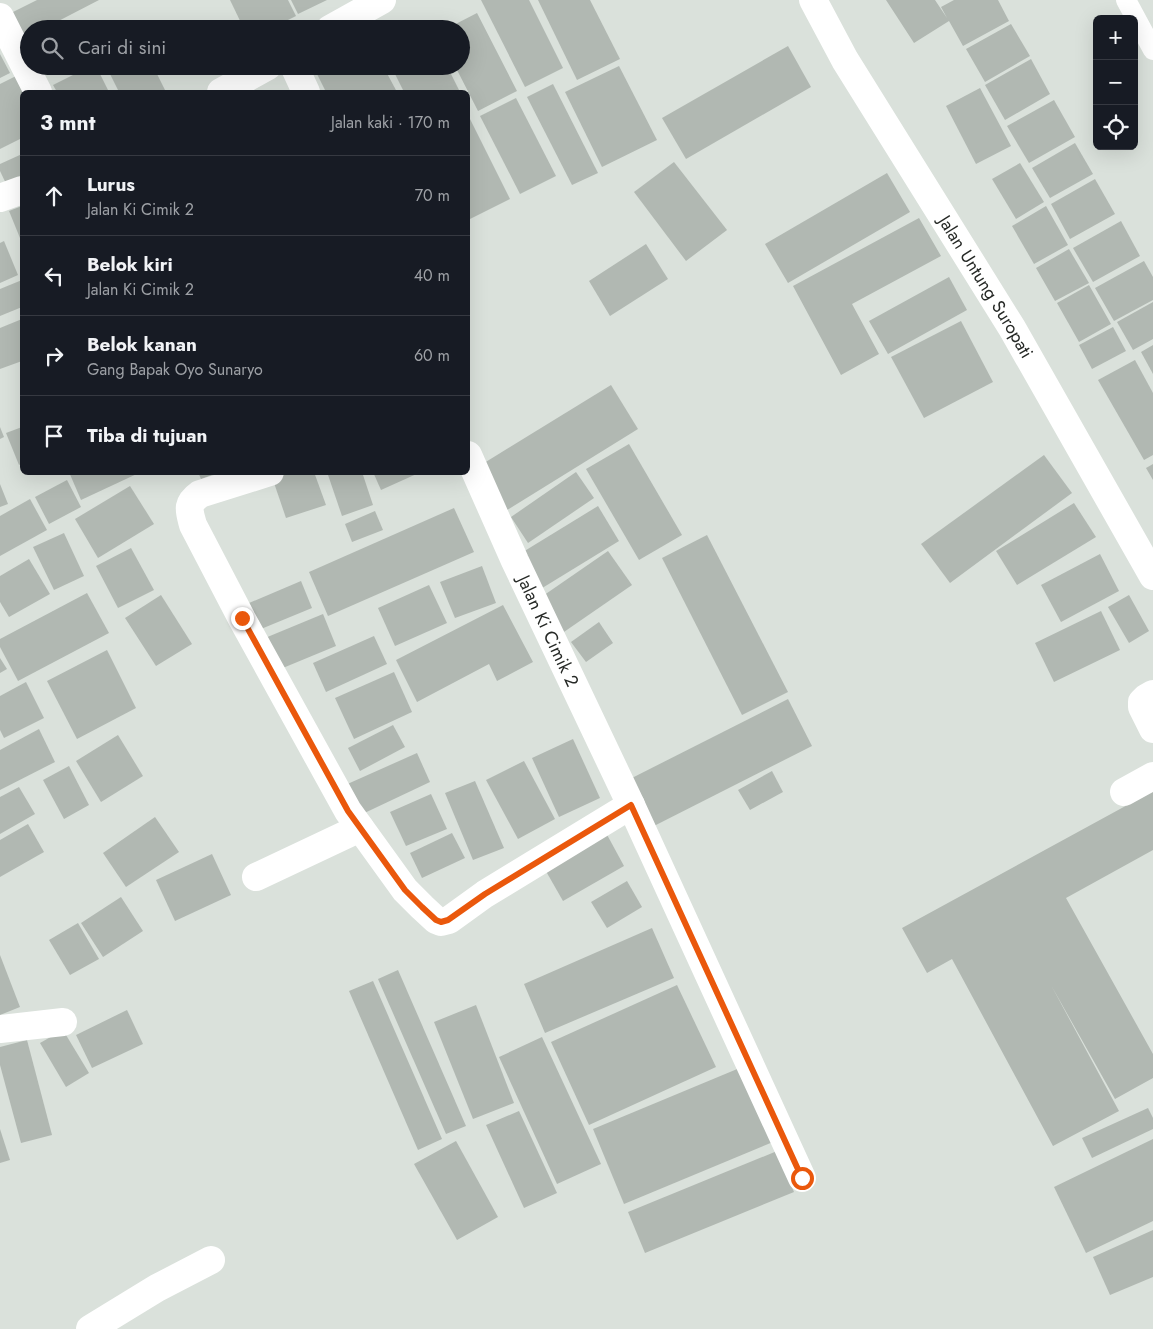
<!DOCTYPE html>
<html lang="id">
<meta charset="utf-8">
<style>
body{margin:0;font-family:Jost,sans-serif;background:#242831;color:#f1f3f6}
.controls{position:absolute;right:15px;top:15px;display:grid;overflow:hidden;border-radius:8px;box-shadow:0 5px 20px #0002}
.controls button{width:45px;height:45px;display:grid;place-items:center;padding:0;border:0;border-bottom:1px solid #363941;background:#171b24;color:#f1f3f6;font:25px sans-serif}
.stop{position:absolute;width:15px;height:15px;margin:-11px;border:4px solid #ea580c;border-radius:50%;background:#fff}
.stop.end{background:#ea580c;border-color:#fff;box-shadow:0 1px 5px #0008}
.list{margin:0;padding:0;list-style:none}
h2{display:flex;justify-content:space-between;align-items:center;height:65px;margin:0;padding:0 20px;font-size:21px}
h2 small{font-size:16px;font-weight:400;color:#9ea1a6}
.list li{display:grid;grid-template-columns:32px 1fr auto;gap:15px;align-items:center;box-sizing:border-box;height:80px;padding:0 20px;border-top:1px solid #363941}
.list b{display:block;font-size:19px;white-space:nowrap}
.list p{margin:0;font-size:16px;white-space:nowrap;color:#9ea1a6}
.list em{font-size:16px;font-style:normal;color:#9ea1a6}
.icon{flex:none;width:28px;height:28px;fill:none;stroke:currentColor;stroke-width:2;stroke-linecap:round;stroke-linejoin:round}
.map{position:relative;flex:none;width:1153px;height:1329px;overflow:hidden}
.search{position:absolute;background:#171b24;box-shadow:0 5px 20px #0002;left:20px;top:20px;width:450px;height:55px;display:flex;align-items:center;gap:12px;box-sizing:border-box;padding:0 18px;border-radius:28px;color:#9ea1a6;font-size:19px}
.panel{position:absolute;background:#171b24;box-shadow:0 5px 20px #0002;left:20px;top:90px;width:450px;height:385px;border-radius:8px}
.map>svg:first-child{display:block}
.building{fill:#b1b8b2}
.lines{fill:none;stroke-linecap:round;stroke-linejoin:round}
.service{stroke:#fff;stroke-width:20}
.minor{stroke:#fff;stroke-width:28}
.route{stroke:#ea580c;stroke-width:6}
.labels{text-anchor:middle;stroke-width:4;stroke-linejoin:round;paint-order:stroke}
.street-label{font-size:18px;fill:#262926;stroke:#fff}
</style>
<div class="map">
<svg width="1153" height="1329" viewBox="0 0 1153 1329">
<rect width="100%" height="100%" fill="#dae1db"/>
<g class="building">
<path d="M 37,0 L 99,0 L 43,29 L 29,29 L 29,36 L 21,40 L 9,14 Z"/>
<path d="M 230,0 L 288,0 L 296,16 L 270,29 L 244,29 Z"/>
<path d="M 291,0 L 327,0 L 298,14 Z"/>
<path d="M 481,0 L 529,0 L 563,68 L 525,87 Z"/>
<path d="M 538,0 L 590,0 L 620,59 L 577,80 Z"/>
<path d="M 886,0 L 935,0 L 947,18 L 941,7 L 954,0 L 998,0 L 1009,21 L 963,46 L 949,21 L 914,43 Z"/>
<path d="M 477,13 L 517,91 L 478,111 L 455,66 L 461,66 L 461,29 L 446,29 Z"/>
<path d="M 1011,24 L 1030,56 L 985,82 L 966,49 Z"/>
<path d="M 788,46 L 811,87 L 686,159 L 662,118 Z"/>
<path d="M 0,54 L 10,73 L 0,78 Z"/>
<path d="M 1031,59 L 1050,94 L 1005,120 L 985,85 Z"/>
<path d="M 91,66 L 96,66 L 109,92 L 57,92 L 53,85 Z"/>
<path d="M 106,66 L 153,66 L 166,92 L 119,92 Z"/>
<path d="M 313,66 L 383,66 L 397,92 L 326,92 Z"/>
<path d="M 391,66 L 447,66 L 460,92 L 404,92 Z"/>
<path d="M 619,66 L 657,140 L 602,167 L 565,92 Z"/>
<path d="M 20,74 L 29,92 L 22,92 L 22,138 L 0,149 L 0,84 Z"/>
<path d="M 553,84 L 598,173 L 572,185 L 527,97 Z"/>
<path d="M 980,88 L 1011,146 L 976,164 L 946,106 Z"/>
<path d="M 516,98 L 556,176 L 520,194 L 480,116 Z"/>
<path d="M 1054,100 L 1075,137 L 1029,163 L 1007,126 Z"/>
<path d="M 470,119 L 510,199 L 468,220 L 468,120 Z"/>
<path d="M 1075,143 L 1093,174 L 1050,198 L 1032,168 Z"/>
<path d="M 22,154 L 22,186 L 10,192 L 0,171 L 0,164 Z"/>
<path d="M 674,162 L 727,230 L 686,261 L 634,192 Z"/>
<path d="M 1020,163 L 1044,202 L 1016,219 L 992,179 Z"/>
<path d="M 887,173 L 910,212 L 788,283 L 765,244 Z"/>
<path d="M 1095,179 L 1115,214 L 1070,239 L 1051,204 Z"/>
<path d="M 22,206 L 22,243 L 9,211 Z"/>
<path d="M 1046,206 L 1068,245 L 1034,264 L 1012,226 Z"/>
<path d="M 919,218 L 941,256 L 852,304 L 879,354 L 841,375 L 793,286 Z"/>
<path d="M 1121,221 L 1140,256 L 1093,282 L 1073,248 Z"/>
<path d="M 4,241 L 18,275 L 0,283 L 0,243 Z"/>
<path d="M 646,244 L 668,279 L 610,316 L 589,281 Z"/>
<path d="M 1069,249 L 1089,283 L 1055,301 L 1036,268 Z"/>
<path d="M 1144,261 L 1153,277 L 1153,300 L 1114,321 L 1095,288 Z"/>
<path d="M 949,277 L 967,310 L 888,354 L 869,321 Z"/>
<path d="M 22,280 L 22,307 L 0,316 L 0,289 Z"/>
<path d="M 1089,285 L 1111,324 L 1079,342 L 1057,303 Z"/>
<path d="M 1153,302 L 1153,339 L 1133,350 L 1117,322 Z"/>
<path d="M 22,319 L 22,361 L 0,369 L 0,328 Z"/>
<path d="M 961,321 L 993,382 L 924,418 L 891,357 Z"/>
<path d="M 1113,327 L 1126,351 L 1092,369 L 1079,345 Z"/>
<path d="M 1153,345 L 1153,374 L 1141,352 Z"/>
<path d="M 1135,360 L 1153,393 L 1153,455 L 1144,460 L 1098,380 Z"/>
<path d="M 611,385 L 638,429 L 504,512 L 476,468 Z"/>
<path d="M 0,427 L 4,437 L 0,439 Z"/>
<path d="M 22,427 L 22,463 L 19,465 L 6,433 Z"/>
<path d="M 629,444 L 682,535 L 639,560 L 586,469 Z"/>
<path d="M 1044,455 L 1072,493 L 950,583 L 921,544 Z"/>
<path d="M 1153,464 L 1153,480 L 1146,468 Z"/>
<path d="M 69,472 L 141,472 L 81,500 Z"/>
<path d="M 198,472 L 217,472 L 217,473 L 201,479 Z"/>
<path d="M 286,472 L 314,472 L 326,505 L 286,518 L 272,477 Z"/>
<path d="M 327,472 L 362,472 L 373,505 L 342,516 Z"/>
<path d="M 373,472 L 421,472 L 381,490 Z"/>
<path d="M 576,472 L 594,498 L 528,543 L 511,517 Z"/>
<path d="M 67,480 L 81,507 L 49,524 L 35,497 Z"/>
<path d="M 0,484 L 8,504 L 0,507 Z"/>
<path d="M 130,486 L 154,524 L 98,558 L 75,519 Z"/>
<path d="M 30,499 L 47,530 L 0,556 L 0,516 Z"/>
<path d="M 1074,503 L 1096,537 L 1017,585 L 996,551 Z"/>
<path d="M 598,506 L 619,541 L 539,590 L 518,555 Z"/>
<path d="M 454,508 L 474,552 L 328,616 L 309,572 Z"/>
<path d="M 375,511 L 383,530 L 352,542 L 345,524 Z"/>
<path d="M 64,533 L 84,576 L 54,590 L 33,547 Z"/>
<path d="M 707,535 L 788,692 L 742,715 L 662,558 Z"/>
<path d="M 131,548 L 154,590 L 118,608 L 96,566 Z"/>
<path d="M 608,551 L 632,585 L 561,634 L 537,600 Z"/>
<path d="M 1100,554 L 1119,591 L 1061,622 L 1041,585 Z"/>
<path d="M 29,559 L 50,594 L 9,617 L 0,602 L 0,576 Z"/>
<path d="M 482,566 L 496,603 L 455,618 L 440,582 Z"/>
<path d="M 301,581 L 312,608 L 261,629 L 249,603 Z"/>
<path d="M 429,585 L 447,623 L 395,646 L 378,608 Z"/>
<path d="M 87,593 L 109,633 L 18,681 L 0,647 L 0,639 Z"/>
<path d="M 161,595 L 192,644 L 156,666 L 125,618 Z"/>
<path d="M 1129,595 L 1149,631 L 1129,643 L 1108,607 Z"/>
<path d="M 503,605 L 533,662 L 497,681 L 489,664 L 417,702 L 396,660 Z"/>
<path d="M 1101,611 L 1120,650 L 1054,682 L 1035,643 Z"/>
<path d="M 323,614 L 336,646 L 278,670 L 265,638 Z"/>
<path d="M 599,622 L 613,643 L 586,662 L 571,642 Z"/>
<path d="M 374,636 L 387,664 L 326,692 L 313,663 Z"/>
<path d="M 107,650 L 136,708 L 77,739 L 47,681 Z"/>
<path d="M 0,658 L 7,669 L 0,673 Z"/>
<path d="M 394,672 L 412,712 L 354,739 L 335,698 Z"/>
<path d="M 26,682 L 44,718 L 4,738 L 0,730 L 0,696 Z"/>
<path d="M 788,699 L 812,746 L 650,828 L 626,781 Z"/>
<path d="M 393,725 L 405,747 L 360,771 L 348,748 Z"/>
<path d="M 39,729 L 55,762 L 0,790 L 0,750 Z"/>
<path d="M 118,735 L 143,776 L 101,802 L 76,761 Z"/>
<path d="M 573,739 L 600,798 L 559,817 L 532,758 Z"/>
<path d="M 417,753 L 430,782 L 356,817 L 343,786 Z"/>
<path d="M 524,761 L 555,819 L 518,839 L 486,780 Z"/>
<path d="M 69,766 L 89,805 L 64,819 L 43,780 Z"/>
<path d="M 772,771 L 783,792 L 750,810 L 738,790 Z"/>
<path d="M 475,781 L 504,848 L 473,860 L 445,793 Z"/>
<path d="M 19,787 L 35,814 L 0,834 L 0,797 Z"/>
<path d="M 1153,791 L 1153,850 L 1066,898 L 1153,1054 L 1153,1078 L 1115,1099 L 1051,985 L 1119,1111 L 1053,1146 L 952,959 L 927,973 L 902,928 Z"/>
<path d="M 431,794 L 447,829 L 406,846 L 390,812 Z"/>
<path d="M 155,817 L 179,852 L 126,887 L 103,853 Z"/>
<path d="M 28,824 L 44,852 L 0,877 L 0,840 Z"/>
<path d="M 605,831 L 624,866 L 563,901 L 543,866 Z"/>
<path d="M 452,833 L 465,858 L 422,878 L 410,853 Z"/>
<path d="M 212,854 L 231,895 L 175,921 L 156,880 Z"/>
<path d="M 627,881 L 642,907 L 607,928 L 591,902 Z"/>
<path d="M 121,897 L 143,931 L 103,957 L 81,923 Z"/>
<path d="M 78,923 L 99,959 L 70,975 L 49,940 Z"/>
<path d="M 652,928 L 674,978 L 545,1033 L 524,984 Z"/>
<path d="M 0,955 L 20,1007 L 0,1015 Z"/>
<path d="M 398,970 L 466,1126 L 446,1134 L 378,979 Z"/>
<path d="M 373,981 L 442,1139 L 418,1150 L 349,991 Z"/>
<path d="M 677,985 L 716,1067 L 589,1125 L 551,1042 Z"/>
<path d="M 476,1005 L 514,1103 L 473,1119 L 434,1022 Z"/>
<path d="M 127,1010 L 143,1044 L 92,1068 L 76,1035 Z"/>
<path d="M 63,1030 L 89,1073 L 66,1087 L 40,1043 Z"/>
<path d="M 542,1037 L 601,1164 L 557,1184 L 499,1057 Z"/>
<path d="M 27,1040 L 52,1135 L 21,1143 L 0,1065 L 0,1047 Z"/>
<path d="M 742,1067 L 773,1142 L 624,1204 L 593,1129 Z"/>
<path d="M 1148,1108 L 1153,1118 L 1153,1129 L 1092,1158 L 1082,1138 Z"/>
<path d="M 519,1111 L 557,1193 L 524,1208 L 486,1125 Z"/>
<path d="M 0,1129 L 10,1160 L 0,1163 Z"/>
<path d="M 1153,1139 L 1153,1221 L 1086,1253 L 1054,1187 Z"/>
<path d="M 456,1141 L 498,1217 L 457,1240 L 414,1164 Z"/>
<path d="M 777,1151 L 794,1192 L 645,1253 L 628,1212 Z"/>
<path d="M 1153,1230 L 1153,1277 L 1110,1295 L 1093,1257 Z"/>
</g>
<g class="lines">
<path class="service" d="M 1126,0 L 1153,50"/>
<g class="minor">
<path id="s1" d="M 813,0 L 845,60 L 1012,328 L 1153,576"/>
<path d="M 0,17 L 38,92"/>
<path d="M 330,29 L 382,0"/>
<path d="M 294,66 L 306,92"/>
<path d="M 221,92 L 268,66"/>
<path d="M 0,198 L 22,190"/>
<path d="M 270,472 L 200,494 C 186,504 189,510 193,525 L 242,619 L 348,811 L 405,890 L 422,907 L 436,920 L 441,922 L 449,920 L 485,894 L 631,805 L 515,561 L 468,455"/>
<path d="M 1153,694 L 1146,698 L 1142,702 L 1142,707 L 1153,729"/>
<path d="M 1124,792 L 1153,776"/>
<path d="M 631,805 L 802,1178"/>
<path d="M 256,877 L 360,828"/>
<path d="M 0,1029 L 63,1022"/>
<path d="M 90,1329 L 157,1288 L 211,1260"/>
</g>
</g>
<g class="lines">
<path class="route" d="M 242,618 L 348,811 L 405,890 L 422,907 L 436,920 L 441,922 L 448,920 L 485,894 L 631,805 L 802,1178"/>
</g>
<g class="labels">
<g class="street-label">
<text dy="6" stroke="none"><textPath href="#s1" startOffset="335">Jalan Untung Suropati</textPath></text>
<text transform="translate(548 631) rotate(65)" y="6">Jalan Ki Cimik 2</text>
</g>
</g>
</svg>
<div class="controls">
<button>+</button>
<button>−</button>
<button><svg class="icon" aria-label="locate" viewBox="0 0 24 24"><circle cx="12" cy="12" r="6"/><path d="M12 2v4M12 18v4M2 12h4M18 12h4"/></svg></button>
</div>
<div class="stop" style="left:802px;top:1178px"></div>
<div class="stop end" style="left:242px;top:618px"></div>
<div class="search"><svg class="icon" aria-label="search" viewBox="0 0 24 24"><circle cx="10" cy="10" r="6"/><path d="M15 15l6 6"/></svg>Cari di sini</div>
<section class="panel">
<h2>3 mnt<small>Jalan kaki · 170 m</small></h2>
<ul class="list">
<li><svg class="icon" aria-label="ahead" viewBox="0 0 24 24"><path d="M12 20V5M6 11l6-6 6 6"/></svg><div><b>Lurus</b><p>Jalan Ki Cimik 2</p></div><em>70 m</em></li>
<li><svg class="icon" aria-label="left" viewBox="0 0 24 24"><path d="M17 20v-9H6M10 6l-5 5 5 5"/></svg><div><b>Belok kiri</b><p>Jalan Ki Cimik 2</p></div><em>40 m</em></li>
<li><svg class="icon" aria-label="right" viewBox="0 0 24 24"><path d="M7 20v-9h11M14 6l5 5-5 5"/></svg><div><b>Belok kanan</b><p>Gang Bapak Oyo Sunaryo</p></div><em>60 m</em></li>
<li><svg class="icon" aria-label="arrive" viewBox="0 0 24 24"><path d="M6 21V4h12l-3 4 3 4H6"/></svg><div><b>Tiba di tujuan</b></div></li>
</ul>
</section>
</div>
